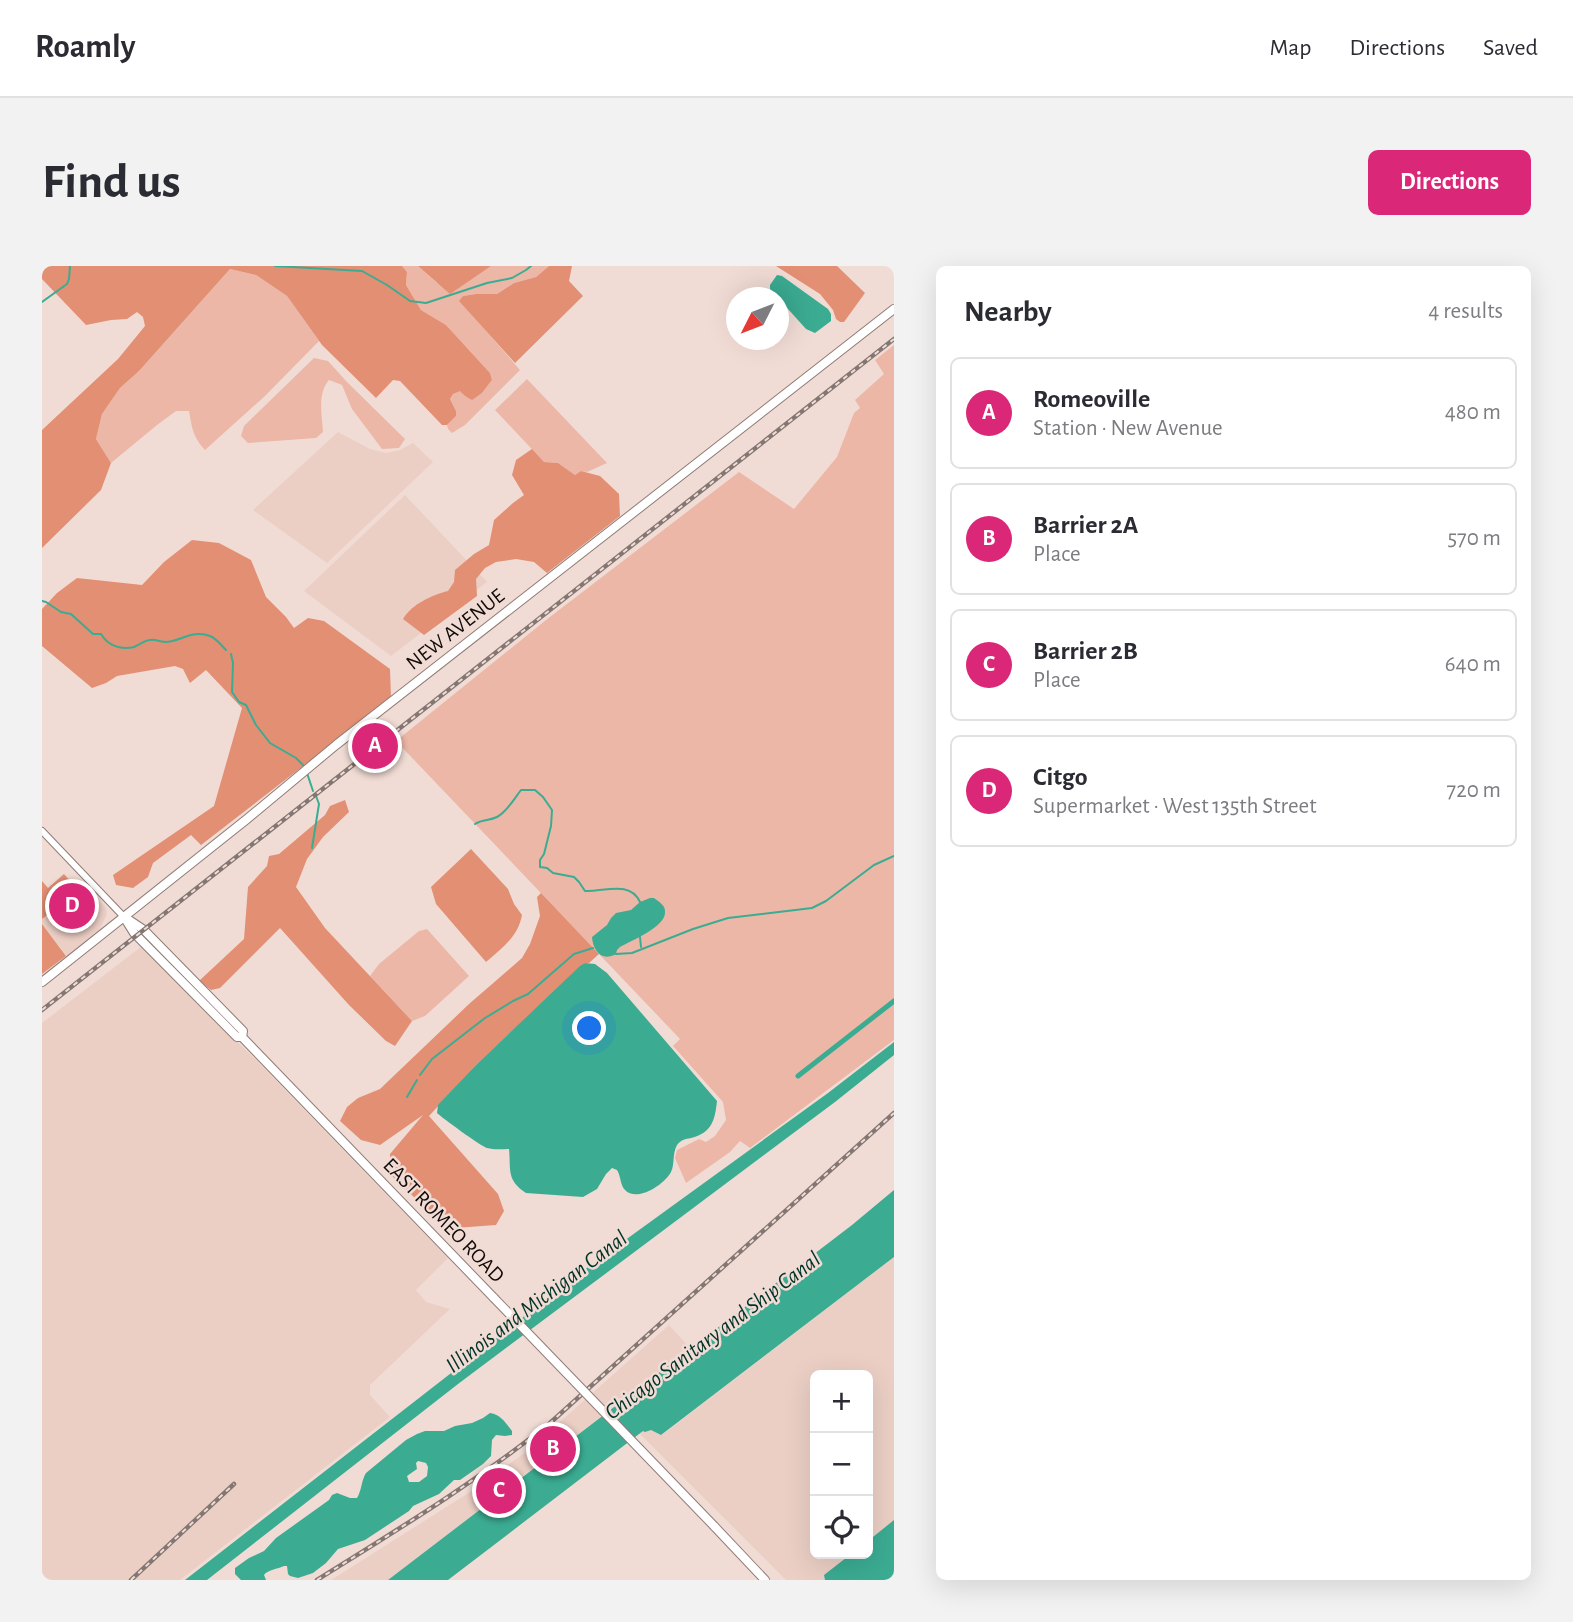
<!DOCTYPE html>
<meta charset="utf-8">
<style>
body{margin:0;font-family:"Alegreya Sans",sans-serif;background:#f2f2f3;color:#2b2b33}
.controls{position:absolute;right:21px;bottom:21px;display:grid;overflow:hidden;border-radius:10px;box-shadow:0 7px 28px #0002}
.controls button{width:63px;height:63px;display:grid;place-items:center;padding:0;border:0;border-bottom:2px solid #e1e1e2;background:#fff;color:#2b2b33;font:35px sans-serif}
.compass{position:absolute;left:684px;top:21px;width:63px;height:63px;border-radius:50%;background:#fff;box-shadow:0 7px 28px #0002;rotate:228deg}
.you{position:absolute;left:548px;top:763px;width:24px;height:24px;margin:-18px;border:5px solid #fff;border-radius:50%;background:#1a73e8;box-shadow:0 0 0 10px #1a73e833}
.badge{display:grid;place-items:center;width:46px;height:46px;border-radius:50%;background:#db2777;color:#fff;font-size:23px;font-weight:700}
.pin{position:absolute;translate:-50% -50%;border:4px solid #fff;box-shadow:0 2px 7px #0006}
.list{margin:0;padding:0;list-style:none}
h2{display:flex;justify-content:space-between;align-items:center;height:91px;margin:0;padding:0 28px;font-size:30px}
h2 small{font-size:23px;font-weight:400;color:#7c7c81}
.list li{display:grid;grid-template-columns:46px 1fr auto;gap:21px;align-items:center;box-sizing:border-box;height:112px;margin:0 14px 14px;padding:0 14px;border:2px solid #e1e1e2;border-radius:10px}
.list b{display:block;font-size:26px;white-space:nowrap}
.list p{margin:0;font-size:23px;white-space:nowrap;color:#7c7c81}
.list em{font-size:23px;font-style:normal;color:#7c7c81}
.icon{flex:none;width:38px;height:38px;fill:none;stroke:currentColor;stroke-width:2;stroke-linecap:round;stroke-linejoin:round}
.map{position:relative;flex:none;width:852px;height:1314px;overflow:hidden;border-radius:10px}
header{display:flex;align-items:center;gap:42px;box-sizing:border-box;height:98px;padding:0 35px;background:#fff;border-bottom:2px solid #e1e1e2}
header strong{font-size:33px}
nav{display:flex;gap:38px;margin-inline-start:auto;font-size:24px}
.intro{display:flex;align-items:center;justify-content:space-between;box-sizing:border-box;height:168px;padding:0 42px}
h1{margin:0;font-size:49px}
.button{padding:18px 32px;border-radius:10px;background:#db2777;color:#fff;font-size:24px;font-weight:700}
main{display:flex;gap:42px;padding:0 42px}
aside{flex:1;background:#fff;border-radius:10px;box-shadow:0 7px 28px #0002}
.map>svg:first-child{display:block}
.built{fill:#ebcfc5;fill-rule:evenodd}
.green{fill:#ecb7a6}
.forest{fill:#e28f74}
.water{fill:#3bac92;fill-rule:evenodd}
.lines{fill:none;stroke-linecap:round;stroke-linejoin:round}
.stream{stroke:#3bac92;stroke-width:2}
.canal{stroke:#3bac92;stroke-width:5}
.minor-casing{stroke:#8f7c76;stroke-width:8}
.major-casing{stroke:#8f7c76;stroke-width:10}
.minor{stroke:#fff;stroke-width:6}
.major{stroke:#fff;stroke-width:8}
.rail-casing{stroke:#847672;stroke-width:4.5}
.rail{stroke:#f1dcd5;stroke-width:2;stroke-dasharray:5;stroke-linecap:butt}
.major-bridge-casing{stroke:#8f7c76;stroke-width:10;stroke-linecap:butt}
.major-bridge{stroke:#fff;stroke-width:8}
.labels{text-anchor:middle;stroke-width:5;stroke-linejoin:round;paint-order:stroke}
.street-label{font-size:21px;fill:#100a08;stroke:#f1dcd5}
.water-label{font-size:23px;font-style:italic;fill:#003328;stroke:#f1dcd5}
</style>
<header>
<strong>Roamly</strong>
<nav><a>Map</a><a>Directions</a><a>Saved</a></nav>
</header>
<div class="intro"><h1>Find us</h1><a class="button">Directions</a></div>
<main>
<div class="map">
<svg width="852" height="1314" viewBox="0 0 852 1314">
<rect width="100%" height="100%" fill="#f1dcd5"/>
<g class="built">
<path d="M 296,166 L 328,183 L 344,187 L 358,184 L 371,177 L 391,196 L 285,297 L 211,244 Z"/>
<path d="M 363,229 L 445,316 L 349,390 L 262,325 Z"/>
<path d="M 43,620 L 64,642 L 65,648 L 58,663 L 25,690 L 0,658 L 0,653 Z"/>
<path d="M 100,680 L 157,738 L 211,791 L 406,992 L 374,1024 L 384,1036 L 408,1043 L 328,1119 L 328,1129 L 348,1151 L 138,1314 L 0,1314 L 0,757 Z"/>
<path d="M 852,991 L 852,1314 L 744,1314 L 598,1168 L 601,1165 L 609,1164 L 620,1169 ZM 773,1109 L 826,1109 L 826,1288 L 773,1288 Z"/>
<path d="M 627,1059 L 648,1082 L 346,1314 L 289,1314 L 428,1226 L 484,1186 Z"/>
</g>
<g class="green">
<path d="M 360,0 L 376,0 L 395,17 L 436,8 L 449,0 L 507,0 L 494,11 L 472,17 L 455,28 L 434,28 L 421,30 L 418,35 L 478,104 L 423,159 L 410,167 L 406,163 L 405,159 L 414,150 L 414,145 L 408,133 L 411,128 L 418,124 L 423,130 L 430,133 L 440,127 L 450,114 L 448,107 L 404,59 L 379,44 L 364,19 L 365,6 Z"/>
<path d="M 188,3 L 214,9 L 245,30 L 277,75 L 223,130 L 163,184 C 151,171 150,162 147,145 L 134,145 L 115,159 L 69,197 L 54,173 L 60,148 L 78,122 L 97,105 Z"/>
<path d="M 852,79 L 852,774 L 708,882 L 698,875 L 688,886 L 644,917 L 633,892 L 635,884 L 657,873 L 664,876 L 673,870 L 684,854 L 681,836 L 631,780 L 638,773 L 354,475 L 504,354 L 697,206 L 752,243 L 795,191 L 812,147 L 818,142 L 813,134 L 842,108 L 833,94 Z"/>
<path d="M 272,92 L 286,95 L 305,116 L 363,173 L 357,182 L 340,183 L 310,143 L 300,119 L 287,114 C 275,128 280,148 281,166 L 274,172 L 206,177 L 199,170 L 202,160 Z"/>
<path d="M 485,113 L 565,197 L 545,206 L 539,205 L 533,209 L 516,197 L 502,196 L 453,144 Z"/>
<path d="M 385,663 L 427,710 L 383,750 L 370,755 L 328,710 L 337,698 L 377,665 Z"/>
</g>
<g class="forest">
<path d="M 0,0 L 360,0 L 365,6 L 364,19 L 379,44 L 404,59 L 448,107 L 450,114 L 440,127 L 430,134 L 423,130 L 418,125 L 411,128 L 408,133 L 414,145 L 414,150 L 405,159 L 400,159 L 358,115 L 351,114 L 334,132 L 280,79 L 245,30 L 214,9 L 188,3 L 97,105 L 78,122 L 60,148 L 54,173 L 69,197 L 59,224 L 0,282 L 0,164 L 76,93 L 103,60 L 101,51 L 95,46 L 85,53 L 69,54 L 44,59 L 0,13 Z"/>
<path d="M 376,0 L 449,0 L 408,28 Z"/>
<path d="M 507,0 L 530,0 L 527,15 L 541,30 L 473,97 L 417,35 L 421,30 L 434,28 L 455,28 L 472,17 L 494,11 Z"/>
<path d="M 734,0 L 795,0 L 823,27 L 802,56 L 798,56 L 794,53 L 791,44 L 778,28 Z"/>
<path d="M 490,183 L 502,196 L 516,197 L 533,209 L 539,205 L 558,210 L 577,228 L 578,250 L 505,307 L 492,296 L 474,293 L 454,296 L 443,302 L 434,313 L 435,330 L 382,369 L 361,353 C 370,338 390,329 406,325 L 412,316 L 413,304 L 432,288 L 447,279 L 452,254 L 471,237 L 482,229 L 470,209 L 474,194 Z"/>
<path d="M 150,274 L 177,277 L 209,294 L 224,331 L 244,351 L 252,362 L 266,352 L 282,355 L 348,403 L 349,432 L 159,579 L 149,569 L 111,597 L 106,611 L 91,622 L 74,619 L 71,609 L 172,540 L 200,442 L 164,404 L 148,417 L 141,403 L 133,400 L 75,410 L 64,417 L 50,422 L 0,380 L 0,343 L 15,327 L 35,312 L 100,319 L 122,296 Z"/>
<path d="M 303,534 L 307,546 L 281,571 L 265,593 L 254,621 L 283,662 L 370,755 L 353,780 L 344,775 L 307,739 L 238,662 L 178,722 L 169,724 L 157,715 L 202,673 L 206,621 L 225,600 L 227,590 L 237,588 L 283,549 L 288,540 Z"/>
<path d="M 429,583 L 466,623 L 472,638 L 480,649 C 476,671 460,682 444,696 L 394,638 L 389,621 Z"/>
<path d="M 22,608 L 37,625 L 0,653 L 0,615 L 6,622 Z"/>
<path d="M 499,627 L 557,688 L 547,697 L 543,697 L 434,799 L 387,850 L 456,928 L 462,945 L 454,959 L 413,962 L 400,958 L 349,909 L 348,888 L 381,849 L 338,879 L 319,874 L 298,855 L 305,841 L 316,832 L 338,823 L 427,738 L 480,692 L 488,678 L 498,650 L 495,631 Z"/>
<path d="M 0,658 L 24,690 L 0,708 Z"/>
</g>
<g class="water">
<path d="M 735,9 L 740,10 L 786,43 L 789,48 L 789,55 L 773,67 L 764,63 L 728,23 L 728,19 Z"/>
<path d="M 608,632 L 612,632 C 616,635 623,639 623,645 C 625,661 588,675 578,681 L 575,684 L 574,688 C 560,696 551,685 550,671 L 565,659 L 569,652 L 574,647 L 589,644 L 598,636 Z"/>
<path d="M 543,697 L 553,698 L 565,707 L 675,835 C 673,854 670,867 649,872 C 643,873 639,874 635,879 C 630,888 633,898 629,906 C 623,918 595,937 583,924 C 578,919 579,910 575,904 L 570,902 L 564,908 L 555,923 L 541,931 L 484,927 C 464,914 469,903 467,883 C 460,883 452,884 445,882 C 440,881 399,851 395,847 L 396,839 L 434,799 L 538,700 Z"/>
<path d="M 852,776 L 852,789 L 793,836 L 416,1118 L 165,1314 L 143,1314 L 535,1009 L 786,827 Z"/>
<path d="M 852,924 L 852,991 L 619,1169 L 609,1164 L 603,1166 L 601,1165 L 406,1314 L 346,1314 L 810,959 Z"/>
<path d="M 448,1147 C 459,1149 463,1156 470,1165 L 470,1169 L 463,1170 L 454,1169 L 450,1174 L 449,1190 L 441,1198 L 418,1214 L 412,1214 L 397,1228 L 371,1240 L 367,1245 L 323,1274 L 296,1283 L 284,1297 L 271,1307 L 256,1312 L 248,1310 L 246,1308 L 245,1300 L 242,1300 C 236,1303 225,1304 222,1309 L 224,1314 L 199,1314 L 193,1308 L 193,1302 L 207,1292 L 222,1285 L 234,1272 L 287,1234 L 290,1229 L 295,1227 L 308,1232 L 315,1232 C 320,1224 319,1215 324,1207 L 364,1174 L 375,1168 L 383,1165 L 402,1165 L 413,1160 L 430,1157 L 441,1152 ZM 376,1195 L 384,1197 L 386,1201 L 385,1210 L 377,1216 L 367,1216 L 365,1210 L 375,1203 L 374,1197 Z"/>
<path d="M 852,1254 L 852,1314 L 783,1314 L 782,1309 L 809,1288 L 826,1288 L 826,1275 Z"/>
</g>
<g class="lines">
<g class="stream">
<path d="M 233,0 L 320,5 L 345,19 L 368,35 L 384,37 L 445,17 L 470,12 L 484,4 L 489,0"/>
<path d="M 0,36 L 25,18 L 27,13 L 28,0"/>
<path d="M 0,335 L 4,336 L 19,346 L 29,348 L 51,368 L 59,368 C 66,380 79,384 92,381 C 97,379 103,374 108,374 C 113,373 119,376 124,376 C 137,376 151,363 168,370 C 174,372 180,380 184,384"/>
<path d="M 189,388 L 191,397 L 190,426 L 197,436 L 204,439 L 214,459 L 228,477 L 254,492 L 262,500"/>
<path d="M 265,507 L 271,525"/>
<path d="M 433,558 C 441,553 447,555 455,551 C 465,546 472,533 479,524 L 493,524 L 501,531 L 510,544 L 509,560 L 502,588 L 498,594 L 498,601 L 505,602 L 511,607 L 532,611 L 537,616 L 543,625 C 562,626 588,614 598,636"/>
<path d="M 270,582 L 277,538 L 274,530"/>
<path d="M 598,671 L 599,681"/>
<path d="M 574,688 L 590,687 L 651,663 L 686,652 L 770,642 L 784,635 L 832,599 L 852,590"/>
<path d="M 378,809 L 390,793 L 443,752 L 471,735 L 486,728 L 532,688 L 551,682"/>
<path d="M 365,831 L 375,814"/>
</g>
<path class="canal" d="M 756,810 L 852,735"/>
<defs>
<path id="minor" d="M 0,565 L 82,651"/>
<g id="major">
<path d="M 82,651 L 92,667 L 195,771 L 200,771 L 452,1032"/>
<path d="M 84,652 L 102,664 L 201,765 L 200,771"/>
<path d="M 0,716 L 205,553 L 294,479 L 852,43"/>
<path d="M 672,1260 L 723,1314"/>
</g>
</defs>
<use href="#minor" class="minor-casing"/>
<use href="#major" class="major-casing"/>
<use href="#minor" class="minor"/>
<use href="#major" class="major"/>
<defs>
<g id="rail">
<path d="M 0,744 L 852,73"/>
<path d="M 89,1314 L 192,1218"/>
<path d="M 275,1314 C 355,1264 434,1216 508,1157 L 852,847"/>
</g>
</defs>
<use href="#rail" class="rail-casing"/>
<use href="#rail" class="rail"/>
<defs>
<path id="major-bridge" d="M 452,1032 L 672,1260"/>
</defs>
<use href="#major-bridge" class="major-bridge-casing"/>
<use href="#major-bridge" class="major-bridge"/>
</g>
<g class="labels">
<g class="street-label">
<text transform="translate(413 363) rotate(-38)" y="7">NEW AVENUE</text>
<text transform="translate(402 954) rotate(46)" y="7">EAST ROMEO ROAD</text>
</g>
<g class="water-label">
<text transform="translate(494 1035) rotate(-37)" y="8">Illinois and Michigan Canal</text>
<text transform="translate(670 1069) rotate(-37)" y="8">Chicago Sanitary and Ship Canal</text>
</g>
</g>
</svg>
<div class="controls">
<button>+</button>
<button>−</button>
<button><svg class="icon" aria-label="locate" viewBox="0 0 24 24"><circle cx="12" cy="12" r="6"/><path d="M12 2v4M12 18v4M2 12h4M18 12h4"/></svg></button>
</div>
<svg class="compass" viewBox="-18 -18 36 36"><path d="M0-13l5 13h-10z" fill="#e53935"/><path d="M0 13l5-13h-10z" fill="#7c7c81"/></svg>
<div class="you"></div>
<div class="pin badge" style="left:333px;top:480px">A</div>
<div class="pin badge" style="left:511px;top:1183px">B</div>
<div class="pin badge" style="left:457px;top:1225px">C</div>
<div class="pin badge" style="left:30px;top:640px">D</div>
</div>
<aside>
<h2>Nearby<small>4 results</small></h2>
<ul class="list">
<li><span class="badge">A</span><div><b>Romeoville</b><p>Station · New Avenue</p></div><em>480 m</em></li>
<li><span class="badge">B</span><div><b>Barrier 2A</b><p>Place</p></div><em>570 m</em></li>
<li><span class="badge">C</span><div><b>Barrier 2B</b><p>Place</p></div><em>640 m</em></li>
<li><span class="badge">D</span><div><b>Citgo</b><p>Supermarket · West 135th Street</p></div><em>720 m</em></li>
</ul>
</aside>
</main>
